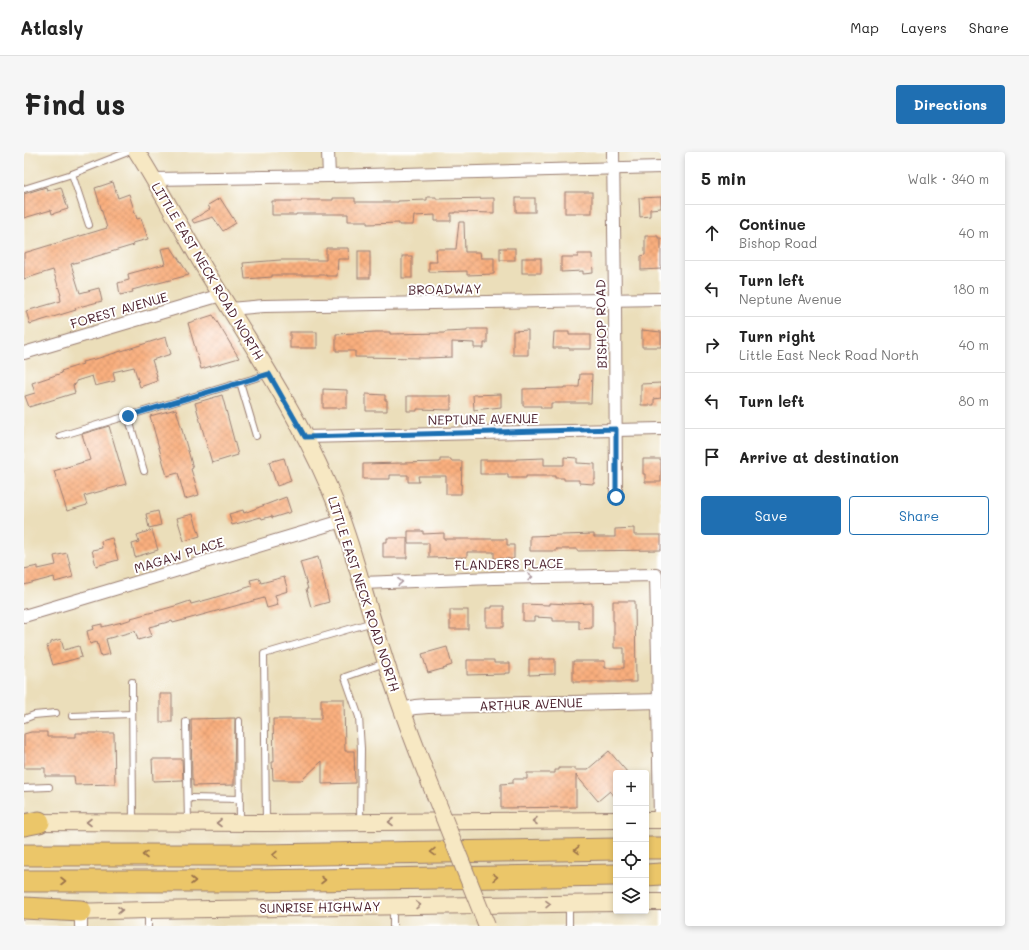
<!DOCTYPE html>
<meta charset="utf-8">
<style>
body{margin:0;font-family:Mali,sans-serif;background:#f6f6f6;color:#222}
.controls{position:absolute;right:12px;bottom:12px;display:grid;overflow:hidden;border-radius:4px;box-shadow:0 2px 6px #0003}
.controls button{width:36px;height:36px;display:grid;place-items:center;padding:0;border:0;border-bottom:1px solid #e0e0e0;background:#fff;color:#222;font:20px sans-serif}
.stop{position:absolute;width:12px;height:12px;margin:-9px;border:3px solid #1f6fb2;border-radius:50%;background:#fff}
.stop.end{background:#1f6fb2;border-color:#fff;box-shadow:0 1px 4px #0008}
.list{margin:0;padding:0;list-style:none}
h2{display:flex;justify-content:space-between;align-items:center;height:52px;margin:0;padding:0 16px;font-size:17px}
h2 small{font-size:13px;font-weight:400;color:#767676}
.list li{display:grid;grid-template-columns:26px 1fr auto;gap:12px;align-items:center;box-sizing:border-box;height:56px;padding:0 16px;border-top:1px solid #e0e0e0}
.list b{display:block;font-size:15px;white-space:nowrap}
.list p{margin:0;font-size:13px;white-space:nowrap;color:#767676}
.list em{font-size:13px;font-style:normal;color:#767676}
.actions{display:flex;gap:8px;padding:12px 16px}
.actions a{flex:1;padding:9px 0;border:1px solid #1f6fb2;border-radius:4px;text-align:center;font-size:14px;color:#1f6fb2}
.actions .main{background:#1f6fb2;color:#fff}
.icon{flex:none;width:22px;height:22px;fill:none;stroke:currentColor;stroke-width:2;stroke-linecap:round;stroke-linejoin:round}
.map{position:relative;flex:none;width:637px;height:774px;overflow:hidden;border-radius:4px}
header{display:flex;align-items:center;gap:24px;box-sizing:border-box;height:56px;padding:0 20px;background:#fff;border-bottom:1px solid #e0e0e0}
header strong{font-size:19px}
nav{display:flex;gap:22px;margin-inline-start:auto;font-size:14px}
.intro{display:flex;align-items:center;justify-content:space-between;box-sizing:border-box;height:96px;padding:0 24px}
h1{margin:0;font-size:28px}
.button{padding:10px 18px;border-radius:4px;background:#1f6fb2;color:#fff;font-size:14px;font-weight:700}
main{display:flex;gap:24px;padding:0 24px}
aside{flex:1;background:#fff;border-radius:4px;box-shadow:0 2px 6px #0003}
.map>svg:first-child{display:block}
.building{fill:url(#building-cross-hatch)}
.lines{fill:none;stroke-linecap:round;stroke-linejoin:round}
.service-casing{stroke:#9a7e72;stroke-width:8}
.minor-casing{stroke:#9a7e72;stroke-width:14}
.tertiary-casing{stroke:#9a7e72;stroke-width:16}
.secondary-casing{stroke:#9a7e72;stroke-width:18}
.motorway-casing{stroke:#9a7e72;stroke-width:23}
.service{stroke:#fff;stroke-width:6}
.minor{stroke:#fff;stroke-width:12}
.tertiary{stroke:#fff;stroke-width:14}
.secondary{stroke:#f7e8c3;stroke-width:16}
.motorway{stroke:#ebc669;stroke-width:21}
.secondary-bridge-casing{stroke:#9a7e72;stroke-width:18;stroke-linecap:butt}
.secondary-bridge{stroke:#f7e8c3;stroke-width:16}
.oneway{stroke:#ae9aa0}
.oneway2{stroke:#a08477}
.oneway3{stroke:#9a724a}
.route{stroke:#1f6fb2;stroke-width:5}
.labels{text-anchor:middle;stroke-width:4;stroke-linejoin:round;paint-order:stroke}
.street-label{font-size:13px;fill:#4a1f2b;stroke:#fff}
</style>
<header>
<strong>Atlasly</strong>
<nav><a>Map</a><a>Layers</a><a>Share</a></nav>
</header>
<div class="intro"><h1>Find us</h1><a class="button">Directions</a></div>
<main>
<div class="map">
<svg width="637" height="774" viewBox="0 0 637 774">
<defs>
<pattern id="building-cross-hatch" width="8" height="8" patternUnits="userSpaceOnUse"><rect width="8" height="8" fill="#f9af7e"/><path d="M0 0l8 8M0 8l8-8" fill="none" stroke="#d7966d"/></pattern>
</defs>
<rect width="100%" height="100%" fill="#fff"/>
<filter id="ink" filterUnits="userSpaceOnUse"><feTurbulence type="fractalNoise" baseFrequency=".025" numOctaves="2"/><feDisplacementMap in="SourceGraphic" scale="8" xChannelSelector="R" yChannelSelector="G"/><feConvolveMatrix kernelMatrix="1 2 1 2 8 2 1 2 1" color-interpolation-filters="sRGB"/></filter>
<filter id="wash" filterUnits="userSpaceOnUse"><feTurbulence type="fractalNoise" baseFrequency=".012" numOctaves="4" result="noise"/><feDisplacementMap in="SourceGraphic" scale="16" xChannelSelector="R" yChannelSelector="G"/><feGaussianBlur stdDeviation="0.9" result="paint"/><feColorMatrix in="noise" values="0 0 0 0 0 0 0 0 0 0 0 0 0 0 0 0 0 1.4 0 .05"/><feComposite in="paint" operator="in"/></filter>
<g filter="url(#wash)">
<rect width="100%" height="100%" fill="#ebdeba"/>
<g id="blocks">
<g class="building">
<path d="M 89,30 L 94,46 L 105,42 L 113,67 L 117,66 L 124,87 L 109,91 L 110,93 L 47,112 L 56,141 L 75,136 L 78,149 L 51,156 L 52,158 L 6,172 L 2,159 L 37,149 L 36,143 L 37,143 L 29,118 L 0,127 L 0,101 L 83,76 L 71,36 Z"/>
<path d="M 22,35 L 23,39 L 37,35 L 44,57 L 28,62 L 27,58 L 0,66 L 0,42 Z"/>
<rect x="541" y="40" width="27" height="21"/>
<path d="M 403,45 L 412,45 L 412,47 L 470,46 L 470,61 L 431,60 L 431,61 L 427,61 L 427,69 L 411,69 L 411,63 L 390,64 L 389,73 L 375,73 L 375,71 L 343,72 L 343,69 L 324,69 L 324,62 L 272,62 L 272,63 L 248,63 L 248,49 L 278,49 L 278,48 L 309,48 L 309,46 L 331,46 L 331,50 L 374,50 L 374,49 L 403,48 Z"/>
<path d="M 637,45 L 637,56 L 626,57 L 626,64 L 616,65 L 615,46 Z"/>
<path d="M 196,46 L 212,71 L 199,79 L 189,65 L 170,71 L 168,68 L 186,57 L 184,53 Z"/>
<rect x="492" y="46" width="19" height="14"/>
<path d="M 435,70 L 440,70 L 441,100 L 456,100 L 457,106 L 470,106 L 470,122 L 443,123 L 443,119 L 405,120 L 405,110 L 413,110 L 412,97 L 432,97 Z"/>
<path d="M 621,84 L 634,84 L 634,86 L 637,86 L 637,117 L 617,118 L 617,104 L 621,103 Z"/>
<path d="M 147,95 L 165,123 L 108,138 L 109,140 L 96,143 L 94,131 L 105,128 L 104,122 L 141,112 L 137,97 Z"/>
<path d="M 302,96 L 324,96 L 325,107 L 314,107 L 313,124 L 302,124 L 302,123 L 248,123 L 248,125 L 221,127 L 219,111 L 256,108 L 302,108 Z"/>
<rect x="476" y="96" width="15" height="12"/>
<rect x="334" y="99" width="12" height="27"/>
<path d="M 554,102 L 568,102 L 569,121 L 559,122 L 559,119 L 537,120 L 537,105 L 554,105 Z"/>
<rect x="378" y="104" width="10" height="22"/>
<rect x="498" y="106" width="19" height="15"/>
<path d="M 189,163 L 215,206 L 177,217 L 164,171 Z"/>
<path d="M 443,177 L 463,177 L 463,191 L 460,191 L 460,196 L 450,196 L 450,191 L 428,190 L 428,205 L 401,206 L 331,205 L 331,199 L 312,199 L 312,182 L 352,180 L 366,180 L 366,182 L 421,181 L 421,180 L 443,179 Z"/>
<path d="M 504,178 L 504,203 L 489,203 L 489,179 Z"/>
<path d="M 618,178 L 637,180 L 637,195 L 618,195 Z"/>
<rect x="266" y="180" width="27" height="16"/>
<path d="M 530,180 L 545,180 L 545,183 L 567,183 L 567,197 L 545,197 L 545,196 L 529,196 Z"/>
<path d="M 142,185 L 147,202 L 128,208 L 133,224 L 132,224 L 133,229 L 116,235 L 110,215 L 89,220 L 91,229 L 71,234 L 68,224 L 52,229 L 52,232 L 49,233 L 51,241 L 5,255 L 1,244 L 11,241 L 8,231 L 38,221 L 37,219 L 59,212 L 58,210 L 75,206 Z"/>
<path d="M 556,222 L 568,222 L 567,251 L 527,251 L 527,256 L 517,256 L 517,254 L 499,254 L 499,237 L 540,236 L 540,235 L 555,235 Z"/>
<path d="M 637,231 L 637,246 L 630,247 L 630,253 L 617,253 L 617,232 Z"/>
<path d="M 299,237 L 323,238 L 323,256 L 299,256 Z"/>
<path d="M 342,242 L 361,243 L 361,248 L 363,248 L 363,259 L 342,259 Z"/>
<path d="M 477,242 L 477,255 L 450,258 L 449,243 Z"/>
<path d="M 198,243 L 214,303 L 188,311 L 171,251 Z"/>
<path d="M 383,244 L 427,244 L 427,258 L 393,257 L 393,259 L 383,259 Z"/>
<path d="M 152,257 L 169,316 L 167,317 L 175,343 L 161,347 L 154,321 L 143,324 L 126,264 Z"/>
<path d="M 85,274 L 102,332 L 60,344 L 63,353 L 43,359 L 30,319 L 66,308 L 58,282 Z"/>
<path d="M 540,305 L 553,306 L 553,311 L 571,312 L 571,328 L 570,328 L 570,332 L 555,331 L 555,328 L 540,328 L 540,326 L 531,326 L 531,324 L 502,324 L 502,326 L 484,326 L 484,322 L 456,322 L 456,308 L 492,308 L 492,307 L 520,306 L 520,313 L 540,313 Z"/>
<path d="M 260,306 L 267,329 L 253,334 L 245,310 Z"/>
<path d="M 416,307 L 427,307 L 427,309 L 438,309 L 437,342 L 422,342 L 422,324 L 394,324 L 395,330 L 384,330 L 384,323 L 366,323 L 366,327 L 339,327 L 339,312 L 416,310 Z"/>
<path d="M 619,307 L 637,307 L 637,330 L 621,330 L 621,322 L 619,322 Z"/>
<path d="M 262,345 L 267,360 L 248,366 L 248,364 L 238,367 L 237,365 L 208,373 L 205,362 L 219,358 L 220,361 Z"/>
<path d="M 134,359 L 137,373 L 125,376 L 122,362 Z"/>
<path d="M 169,362 L 176,384 L 160,389 L 153,366 Z"/>
<path d="M 610,376 L 610,383 L 637,383 L 637,398 L 553,399 L 553,397 L 532,397 L 533,399 L 506,399 L 506,384 L 570,382 L 570,385 L 591,385 L 591,377 Z"/>
<path d="M 128,378 L 134,398 L 111,405 L 108,392 L 115,390 L 113,383 Z"/>
<path d="M 384,379 L 399,379 L 399,382 L 420,381 L 420,387 L 483,387 L 483,393 L 490,393 L 490,407 L 470,406 L 470,400 L 443,400 L 443,405 L 405,406 L 405,391 L 384,391 Z"/>
<path d="M 88,386 L 94,408 L 72,414 L 68,398 L 78,396 L 77,389 Z"/>
<path d="M 363,386 L 383,386 L 383,406 L 359,406 L 359,390 L 363,390 Z"/>
<path d="M 43,401 L 49,425 L 31,430 L 30,425 L 0,433 L 0,417 L 14,414 L 14,417 L 32,413 L 30,404 Z"/>
<path d="M 294,405 L 305,450 L 287,455 L 282,437 L 284,437 L 276,410 Z"/>
<path d="M 260,425 L 264,439 L 251,443 L 254,453 L 243,456 L 240,446 L 149,471 L 148,469 L 125,475 L 128,484 L 114,488 L 111,479 L 82,487 L 86,502 L 77,504 L 73,490 L 66,492 L 63,479 L 70,477 L 69,474 L 78,472 L 78,475 L 102,469 L 108,467 L 107,466 L 151,454 L 166,449 L 167,452 L 186,447 L 228,434 L 226,428 L 235,426 L 237,431 Z"/>
<path d="M 589,449 L 611,449 L 612,530 L 549,530 L 549,509 L 581,509 L 581,516 L 600,516 L 600,496 L 590,496 L 590,469 L 589,469 Z"/>
<path d="M 525,451 L 545,452 L 568,451 L 568,476 L 555,477 L 555,469 L 529,469 L 529,466 L 510,465 L 510,469 L 499,469 L 499,452 L 525,453 Z"/>
<path d="M 468,454 L 480,454 L 480,475 L 462,475 L 462,456 L 468,456 Z"/>
<rect x="426" y="458" width="18" height="19"/>
<path d="M 37,487 L 40,498 L 55,494 L 58,505 L 29,513 L 23,494 L 27,492 L 27,490 Z"/>
<path d="M 423,495 L 428,513 L 422,515 L 422,516 L 404,521 L 398,502 Z"/>
<path d="M 505,507 L 531,507 L 531,522 L 505,523 Z"/>
<path d="M 443,508 L 470,508 L 470,511 L 486,511 L 486,521 L 481,521 L 481,522 L 443,523 Z"/>
<rect x="136" y="542" width="12" height="28"/>
<path d="M 297,547 L 320,547 L 321,599 L 330,599 L 331,631 L 298,632 L 298,609 L 278,628 L 249,628 L 248,610 L 250,610 L 249,567 L 297,567 Z"/>
<path d="M 211,566 L 210,633 L 169,634 L 169,628 L 168,628 L 167,567 Z"/>
<path d="M 7,580 L 23,580 L 23,585 L 52,585 L 52,581 L 90,581 L 91,632 L 51,633 L 50,624 L 21,624 L 21,616 L 0,616 L 0,582 Z"/>
<path d="M 585,599 L 604,621 L 592,621 L 592,646 L 586,639 L 574,649 L 552,623 L 552,655 L 477,656 L 477,632 L 489,631 L 489,627 L 503,627 L 503,621 L 531,621 L 531,618 L 535,618 L 535,616 L 551,616 L 551,618 L 563,618 Z"/>
<path d="M 128,607 L 158,607 L 159,628 L 129,629 Z"/>
</g>
</g>
</g>
<g filter="url(#ink)">
<use href="#blocks" fill-opacity="0" stroke="#9a7e72" stroke-width="1"/>
<g class="lines">
<defs>
<g id="service">
<path d="M 48,22 L 65,73"/>
<path d="M 0,37 L 48,22 L 104,0"/>
<path d="M 216,230 L 232,284"/>
<path d="M 104,264 L 120,319"/>
<path d="M 36,284 L 245,222"/>
<path d="M 108,530 L 109,670"/>
<path d="M 48,564 L 108,562"/>
<path d="M 0,567 L 10,563 L 32,561"/>
<path d="M 215,569 L 216,671"/>
<path d="M 162,570 L 164,670"/>
<path d="M 0,636 L 25,635"/>
<path d="M 164,646 L 216,647"/>
<path d="M 242,670 L 240,502 L 349,470"/>
<path d="M 336,670 L 337,597 L 335,565 L 321,525 L 361,511"/>
<path d="M 545,753 L 545,774"/>
<path d="M 369,755 L 369,774"/>
<path d="M 124,774 L 124,760"/>
</g>
<g id="minor">
<path d="M 304,0 L 305,24"/>
<path d="M 589,0 L 591,148 L 592,345"/>
<path d="M 130,27 L 305,24 L 637,15"/>
<path d="M 206,157 L 240,154 L 637,147"/>
<path d="M 0,201 L 197,143"/>
<path d="M 281,285 L 637,277"/>
<path d="M 338,431 L 469,426 L 632,423 L 635,549"/>
<path d="M 0,464 L 318,369"/>
<path d="M 57,759 L 57,774"/>
</g>
<g id="tertiary">
<path d="M 635,549 L 637,668"/>
<path d="M 378,558 L 391,555 L 404,554 L 637,549"/>
</g>
<g id="secondary">
<path d="M 113,0 C 137,38 158,78 181,117 C 224,187 271,257 304,333 C 325,381 337,432 353,482 C 369,535 388,587 409,639"/>
<path d="M 622,668 L 637,668"/>
<path d="M 4,670 L 242,671 L 592,668"/>
<path d="M 622,750 L 637,750"/>
<path d="M 46,760 L 124,758 L 592,751"/>
</g>
<g id="motorway">
<path d="M 0,673 L 15,670"/>
<path d="M 622,696 L 637,696"/>
<path d="M 0,703 L 238,703 L 592,697"/>
<path d="M 622,723 L 637,722"/>
<path d="M 0,729 L 228,729 L 592,723"/>
<path d="M 0,756 L 57,759"/>
</g>
</defs>
<use href="#service" class="service-casing"/>
<use href="#minor" class="minor-casing"/>
<use href="#tertiary" class="tertiary-casing"/>
<use href="#secondary" class="secondary-casing"/>
<use href="#motorway" class="motorway-casing"/>
<use href="#service" class="service"/>
<use href="#minor" class="minor"/>
<use href="#tertiary" class="tertiary"/>
<use href="#secondary" class="secondary"/>
<use href="#motorway" class="motorway"/>
<defs>
<path id="secondary-bridge" d="M 409,639 L 463,774"/>
</defs>
<use href="#secondary-bridge" class="secondary-bridge-casing"/>
<use href="#secondary-bridge" class="secondary-bridge"/>
</g>
<defs><path id="oneway-chevron" d="M-2-3.5L2.5 0L-2 3.5" fill="none" stroke-width="1.6" stroke-linecap="round" stroke-linejoin="round"/></defs>
<g class="oneway">
<use href="#oneway-chevron" transform="translate(506 425) rotate(-1)"/>
<use href="#oneway-chevron" transform="translate(376 430) rotate(-2)"/>
</g>
<g class="oneway2">
<use href="#oneway-chevron" transform="translate(511 669) rotate(180)"/>
<use href="#oneway-chevron" transform="translate(65 670) rotate(-180)"/>
<use href="#oneway-chevron" transform="translate(367 670) rotate(180)"/>
<use href="#oneway-chevron" transform="translate(195 671) rotate(-180)"/>
<use href="#oneway-chevron" transform="translate(524 752) rotate(-1)"/>
<use href="#oneway-chevron" transform="translate(394 753) rotate(-1)"/>
<use href="#oneway-chevron" transform="translate(96 758) rotate(-1)"/>
</g>
<g class="oneway3">
<use href="#oneway-chevron" transform="translate(553 698) rotate(179)"/>
<use href="#oneway-chevron" transform="translate(409 700) rotate(179)"/>
<use href="#oneway-chevron" transform="translate(121 703) rotate(180)"/>
<use href="#oneway-chevron" transform="translate(251 703) rotate(179)"/>
<use href="#oneway-chevron" transform="translate(471 725) rotate(-1)"/>
<use href="#oneway-chevron" transform="translate(299 728)"/>
<use href="#oneway-chevron" transform="translate(39 729)"/>
<use href="#oneway-chevron" transform="translate(169 729)"/>
</g>
</g>
<g class="lines" filter="url(#ink)">
<path class="route" d="M 104,264 L 245,222 L 281,285 L 592,277 L 592,345"/>
</g>
<g class="labels">
<g class="street-label">
<text transform="translate(184 119) rotate(59)" y="5">LITTLE EAST NECK ROAD NORTH</text>
<text transform="translate(421 137) rotate(-1)" y="5">BROADWAY</text>
<text transform="translate(95 158) rotate(-16)" y="5">FOREST AVENUE</text>
<text transform="translate(577 172) rotate(-91)" y="5">BISHOP ROAD</text>
<text transform="translate(459 267) rotate(-1)" y="5">NEPTUNE AVENUE</text>
<text transform="translate(155 403) rotate(-17)" y="5">MAGAW PLACE</text>
<text transform="translate(485 412) rotate(-1)" y="5">FLANDERS PLACE</text>
<text transform="translate(340 442) rotate(72)" y="5">LITTLE EAST NECK ROAD NORTH</text>
<text transform="translate(507 552) rotate(-2)" y="5">ARTHUR AVENUE</text>
<text transform="translate(296 755) rotate(-1)" y="5">SUNRISE HIGHWAY</text>
</g>
</g>
</svg>
<div class="controls">
<button>+</button>
<button>−</button>
<button><svg class="icon" aria-label="locate" viewBox="0 0 24 24"><circle cx="12" cy="12" r="6"/><path d="M12 2v4M12 18v4M2 12h4M18 12h4"/></svg></button>
<button><svg class="icon" aria-label="layers" viewBox="0 0 24 24"><path d="M12 4l9 5-9 5-9-5zM3 14l9 5 9-5"/></svg></button>
</div>
<div class="stop" style="left:592px;top:345px"></div>
<div class="stop end" style="left:104px;top:264px"></div>
</div>
<aside>
<h2>5 min<small>Walk · 340 m</small></h2>
<ul class="list">
<li><svg class="icon" aria-label="ahead" viewBox="0 0 24 24"><path d="M12 20V5M6 11l6-6 6 6"/></svg><div><b>Continue</b><p>Bishop Road</p></div><em>40 m</em></li>
<li><svg class="icon" aria-label="left" viewBox="0 0 24 24"><path d="M17 20v-9H6M10 6l-5 5 5 5"/></svg><div><b>Turn left</b><p>Neptune Avenue</p></div><em>180 m</em></li>
<li><svg class="icon" aria-label="right" viewBox="0 0 24 24"><path d="M7 20v-9h11M14 6l5 5-5 5"/></svg><div><b>Turn right</b><p>Little East Neck Road North</p></div><em>40 m</em></li>
<li><svg class="icon" aria-label="left" viewBox="0 0 24 24"><path d="M17 20v-9H6M10 6l-5 5 5 5"/></svg><div><b>Turn left</b></div><em>80 m</em></li>
<li><svg class="icon" aria-label="arrive" viewBox="0 0 24 24"><path d="M6 21V4h12l-3 4 3 4H6"/></svg><div><b>Arrive at destination</b></div></li>
</ul>
<div class="actions"><a class="main">Save</a><a>Share</a></div>
</aside>
</main>
